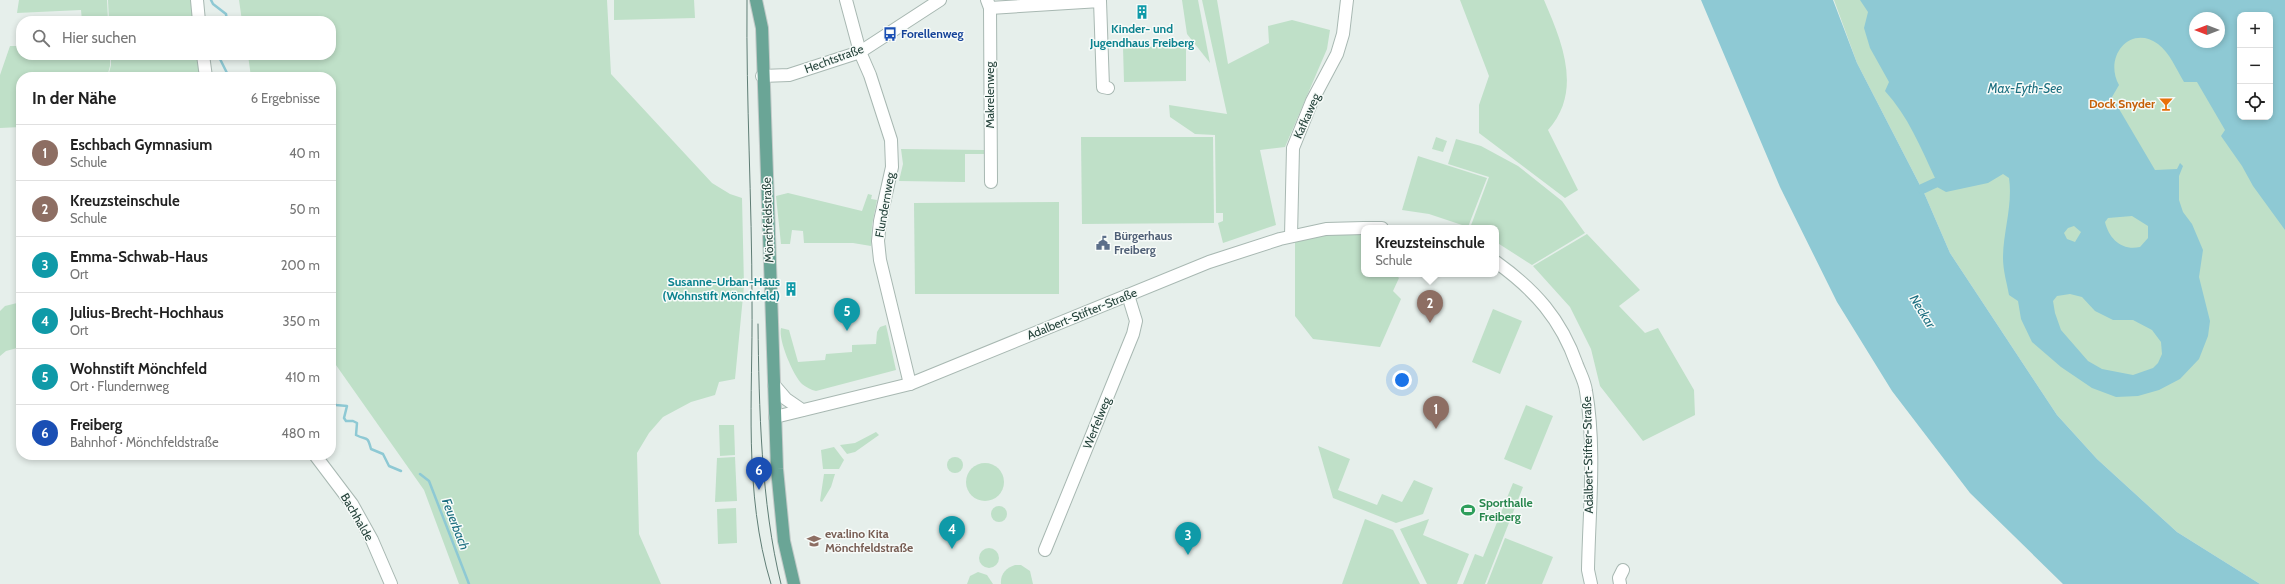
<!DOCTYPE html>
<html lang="de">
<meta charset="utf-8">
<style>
body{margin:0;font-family:Cabin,sans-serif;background:#f2f2f2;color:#222}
.controls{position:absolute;right:12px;top:12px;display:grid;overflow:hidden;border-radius:8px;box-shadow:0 2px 6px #0003}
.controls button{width:36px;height:36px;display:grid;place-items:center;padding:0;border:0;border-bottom:1px solid #e0e0e0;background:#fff;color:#222;font:20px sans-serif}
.compass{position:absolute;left:2189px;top:12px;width:36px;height:36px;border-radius:50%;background:#fff;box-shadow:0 2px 6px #0003;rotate:270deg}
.you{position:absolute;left:1402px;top:380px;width:14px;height:14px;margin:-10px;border:3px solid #fff;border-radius:50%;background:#1a73e8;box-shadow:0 0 0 6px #1a73e833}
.badge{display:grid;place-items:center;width:26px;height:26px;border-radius:50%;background:#0f766e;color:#fff;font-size:13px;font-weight:700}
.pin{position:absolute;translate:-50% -33px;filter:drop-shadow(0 1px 2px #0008)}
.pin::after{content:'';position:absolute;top:21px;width:14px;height:12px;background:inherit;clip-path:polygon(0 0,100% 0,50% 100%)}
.popup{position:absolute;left:1361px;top:225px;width:138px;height:52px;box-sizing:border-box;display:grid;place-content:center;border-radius:8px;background:#fff;filter:drop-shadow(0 1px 3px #0005);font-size:13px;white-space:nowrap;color:#767676}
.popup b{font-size:15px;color:#222}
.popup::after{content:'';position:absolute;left:50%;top:100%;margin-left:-8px;border:8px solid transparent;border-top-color:#fff}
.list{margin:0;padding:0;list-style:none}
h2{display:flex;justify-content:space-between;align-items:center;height:52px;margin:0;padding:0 16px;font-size:17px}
h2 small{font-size:13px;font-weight:400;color:#767676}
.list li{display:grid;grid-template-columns:26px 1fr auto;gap:12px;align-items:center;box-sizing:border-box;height:56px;padding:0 16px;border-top:1px solid #e0e0e0}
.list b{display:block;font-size:15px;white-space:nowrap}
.list p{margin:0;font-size:13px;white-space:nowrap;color:#767676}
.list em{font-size:13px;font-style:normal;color:#767676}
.icon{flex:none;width:22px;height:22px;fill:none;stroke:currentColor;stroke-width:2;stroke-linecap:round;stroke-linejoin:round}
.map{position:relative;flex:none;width:2285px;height:584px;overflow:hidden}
.search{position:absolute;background:#fff;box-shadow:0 2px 6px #0003;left:16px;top:16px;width:320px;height:44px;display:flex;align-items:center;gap:10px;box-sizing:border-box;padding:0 14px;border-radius:16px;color:#767676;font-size:15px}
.panel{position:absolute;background:#fff;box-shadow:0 2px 6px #0003;left:16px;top:72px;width:320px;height:388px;border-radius:16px}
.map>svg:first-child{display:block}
.green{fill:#bfe0c8;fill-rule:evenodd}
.water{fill:#8ec9d4;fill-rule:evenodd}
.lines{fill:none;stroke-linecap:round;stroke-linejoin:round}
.stream{stroke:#8ec9d4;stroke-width:2.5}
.canal{stroke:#8ec9d4;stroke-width:10}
.minor-casing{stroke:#a8b8b2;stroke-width:14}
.major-casing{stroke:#c2cac8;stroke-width:14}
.minor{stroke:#fff;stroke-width:12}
.major{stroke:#6aa596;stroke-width:12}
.tram{stroke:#5f7d75;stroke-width:1}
.labels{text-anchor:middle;stroke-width:3;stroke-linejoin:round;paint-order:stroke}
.culture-label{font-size:12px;font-weight:bold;fill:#0d838f;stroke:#f7fbf9}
.transit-label{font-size:12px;font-weight:bold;fill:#164399;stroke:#f7fbf9;text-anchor:start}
.street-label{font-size:12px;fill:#24423a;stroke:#f7fbf9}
.food-label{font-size:12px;font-weight:bold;fill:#c56008;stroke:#f7fbf9;text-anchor:end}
.service-label{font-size:12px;font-weight:bold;fill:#4e5e75;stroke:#f7fbf9;text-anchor:start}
.leisure-label{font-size:12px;font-weight:bold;fill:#27864d;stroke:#f7fbf9;text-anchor:start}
.education-label{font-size:12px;font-weight:bold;fill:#785e54;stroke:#f7fbf9;text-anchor:start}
.water-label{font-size:13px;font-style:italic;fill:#1c6f80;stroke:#f7fbf9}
</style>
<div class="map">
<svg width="2285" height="584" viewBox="0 0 2285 584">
<rect width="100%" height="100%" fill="#e6efeb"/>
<g class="green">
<path d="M 19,0 L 107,0 L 108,21 L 82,21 L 81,10 L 17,13 Z"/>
<path d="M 108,0 L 192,0 L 194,21 L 109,21 Z"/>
<path d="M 239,0 L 607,0 L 611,74 L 712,183 L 730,194 L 742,198 L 744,286 L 735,379 L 719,382 L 715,395 L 691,402 L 663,417 L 649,433 L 637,453 L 639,534 L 661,584 L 459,584 L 424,490 L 331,358 L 331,77 L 251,77 L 248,55 L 331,55 L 331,21 L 242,21 Z"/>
<path d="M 614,0 L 694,0 L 695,18 L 614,20 Z"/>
<path d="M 1182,0 L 1198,0 L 1210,63 L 1187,34 Z"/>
<path d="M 1202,0 L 1217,0 L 1228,64 L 1269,43 L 1268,26 L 1292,20 L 1330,30 L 1327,49 L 1285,147 L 1260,150 L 1276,225 L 1223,243 L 1218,223 L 1223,221 L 1223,213 L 1216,213 L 1215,135 L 1195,134 L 1170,117 L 1169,105 L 1227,114 Z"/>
<path d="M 1460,0 L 1544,0 C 1562,42 1583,91 1548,130 L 1578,190 L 1565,198 L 1479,133 L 1479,105 L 1489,76 Z"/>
<path d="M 1834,0 L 2285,0 L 2285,584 L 2260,584 L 2177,532 L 2097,459 L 2057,415 L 1950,253 L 1925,195 L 1857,63 ZM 2240,15 L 2270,15 L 2270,117 L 2240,117 ZM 2195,18 L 2219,18 L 2219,42 L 2195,42 Z"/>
<path d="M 10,46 L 21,46 L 21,55 L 110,55 L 110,66 L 107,77 L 21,77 L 21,127 L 0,128 L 0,75 Z"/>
<path d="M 1186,46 L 1186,81 L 1124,82 L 1123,47 Z"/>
<path d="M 111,55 L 196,55 L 201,77 L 108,77 L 111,65 Z"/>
<path d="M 1081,137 L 1213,137 L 1214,223 L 1082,224 Z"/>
<path d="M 1436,137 L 1447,141 L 1443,152 L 1432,149 Z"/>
<path d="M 1456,139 L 1481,146 L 1518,166 L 1562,201 L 1585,233 L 1532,265 L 1496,242 L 1496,228 L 1470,228 L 1489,177 L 1448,164 Z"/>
<path d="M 901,149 L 984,150 L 984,154 L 965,154 L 965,182 L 899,181 L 903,164 Z"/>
<path d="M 1418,156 L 1487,178 L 1468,227 L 1429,214 L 1402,210 Z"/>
<path d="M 788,193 L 862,211 L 868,194 L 872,195 L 871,199 L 877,200 L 872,225 L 871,246 L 853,243 L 804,243 L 803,231 L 792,230 L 790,244 L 781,244 L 776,196 Z"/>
<path d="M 1059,202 L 1059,294 L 915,294 L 914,203 Z"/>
<path d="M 1327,233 L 1364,234 L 1364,274 L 1395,274 L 1399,278 L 1393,291 L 1401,299 L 1380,347 L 1313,339 L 1295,316 L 1295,240 Z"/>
<path d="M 1587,234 L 1640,290 L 1619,306 L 1645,333 L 1658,328 L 1694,390 L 1695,415 L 1643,441 L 1600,386 L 1591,349 L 1570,307 L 1533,266 Z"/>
<path d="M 21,302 L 21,347 L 6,351 L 0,356 L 0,311 L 5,306 Z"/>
<path d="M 1493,309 L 1522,321 L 1500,374 L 1472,362 Z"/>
<path d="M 886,325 L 896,370 L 816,391 C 811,390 806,387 802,384 C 793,375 778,340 781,328 L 789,330 L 798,362 L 825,360 L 826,354 L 852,352 L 852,345 L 876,344 L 877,332 L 880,327 Z"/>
<path d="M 1526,405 L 1553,416 L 1531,470 L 1504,459 Z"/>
<path d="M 719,425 L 734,425 L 735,455 L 720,456 Z"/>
<path d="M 876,432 L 879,435 L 855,452 L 847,454 L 840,445 L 855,443 Z"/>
<path d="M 1318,446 L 1350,459 L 1338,490 L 1377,505 L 1382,494 L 1402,502 L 1414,480 L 1433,488 L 1423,514 L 1396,523 L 1333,498 Z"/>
<path d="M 834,447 L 844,460 L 839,469 L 823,469 L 821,450 Z"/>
<path d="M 735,457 L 737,501 L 715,502 L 717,458 Z"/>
<circle cx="955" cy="465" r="8"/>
<circle cx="985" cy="482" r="19"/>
<path d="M 824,474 L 835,474 L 831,487 L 822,502 L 820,501 Z"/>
<path d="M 1513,483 L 1523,487 L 1485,584 L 1463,584 L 1475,554 L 1483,557 Z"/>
<circle cx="999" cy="514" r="8"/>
<path d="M 736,508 L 737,543 L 718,544 L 717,509 Z"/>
<path d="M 1365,519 L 1393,530 L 1420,584 L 1342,584 Z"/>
<path d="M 1429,519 L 1423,535 L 1469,554 L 1457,584 L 1427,584 L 1400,529 Z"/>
<path d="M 1505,538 L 1553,557 L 1542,584 L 1487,584 Z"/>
<circle cx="989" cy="558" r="10"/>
<path d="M 1015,565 L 1021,565 L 1030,571 L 1033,584 L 1001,584 C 1000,574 1006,568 1015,565 Z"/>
<path d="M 978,572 L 987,575 L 993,584 L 967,584 L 970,576 Z"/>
</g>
<g class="water">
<path d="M 1701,0 L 1833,0 L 1857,63 L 1925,195 L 1950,253 L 2057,415 L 2097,459 L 2177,532 L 2260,584 L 2063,584 L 1970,493 L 1892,391 L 1837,302 L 1780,187 Z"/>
<path d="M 1860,0 L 2285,0 L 2285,230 L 2253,186 L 2242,166 L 2221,136 L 2225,130 L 2197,82 L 2184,82 C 2176,69 2170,53 2158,44 C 2131,24 2103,56 2119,85 L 2112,97 L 2155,170 L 2177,169 L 2180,163 L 2183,166 L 2179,176 L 2179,200 L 2183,212 L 2192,224 L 2203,250 L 2199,277 L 2210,321 L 2208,336 L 2199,359 L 2180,379 L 2159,390 L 2138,396 L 2116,397 L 2092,388 L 2061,367 L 2032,342 L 2021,319 L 2018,301 L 2009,295 C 2007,283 2003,271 2003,258 C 2003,232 2013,205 2009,178 L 2003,174 L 1988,183 L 1946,192 L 1937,187 L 1933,180 L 1935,178 C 1921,148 1908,116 1885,91 L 1889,82 L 1870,48 L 1864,28 L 1868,12 ZM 2240,15 L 2270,15 L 2270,117 L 2240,117 ZM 2195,18 L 2219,18 L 2219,42 L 2195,42 ZM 2132,216 L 2148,226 L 2148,238 L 2140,247 C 2122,251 2109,239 2105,222 L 2108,218 ZM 2074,226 L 2081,232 L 2075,242 L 2067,239 L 2064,233 L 2068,228 ZM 2070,294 L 2082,297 L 2095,311 L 2113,320 L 2133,320 L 2152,330 L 2161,342 L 2162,354 L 2158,363 L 2153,368 L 2133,375 L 2102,369 L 2088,361 L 2061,330 L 2055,313 L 2053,301 L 2057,296 Z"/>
</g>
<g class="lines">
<g class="stream">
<path d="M 211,0 L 213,4 L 226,14 L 227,21"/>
<path d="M 220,55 L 220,59 L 229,77"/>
<path d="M 331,401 L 336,405 L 347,406 L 344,418 L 346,421 L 353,421 L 357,423 L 356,435 C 367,441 367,434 371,449 L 383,454 L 389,466 L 401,471"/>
<path d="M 420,474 L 429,481 L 469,584"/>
</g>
<path class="canal" d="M 1922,189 L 1935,183"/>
<defs>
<g id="minor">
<path d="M 197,0 L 199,21"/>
<path d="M 846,0 L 860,52 L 870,75 L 891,140 L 892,167 L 880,221 L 878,241 L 880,260 L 910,384"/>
<path d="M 987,0 L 990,8 L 991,182"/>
<path d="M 990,8 L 1100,1 L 1103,87 L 1108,88"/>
<path d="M 203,55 L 206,77"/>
<path d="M 762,76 L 789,75 L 860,52 L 940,0"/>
<path d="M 1365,228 L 1382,228"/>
<path d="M 1291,236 L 1293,148 L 1312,101 L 1337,54 L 1343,34 L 1347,0"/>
<path d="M 1496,262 C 1535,290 1561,319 1577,365 C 1580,373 1585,382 1586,391 C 1596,449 1589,511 1588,570 L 1591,584"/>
<path d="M 774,385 L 786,399 L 802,410"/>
<path d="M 775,417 L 910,384 L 1209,262 L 1280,239 L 1326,229 L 1364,228"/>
<path d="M 315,455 L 352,504 L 372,540 L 391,584"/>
<path d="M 1045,550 L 1133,334 L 1136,321 L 1128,295"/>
<path d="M 1620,584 L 1619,578 L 1623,570"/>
</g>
<path id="major" d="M 756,0 L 762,28 L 777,469 L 784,541 L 794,584"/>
</defs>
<use href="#minor" class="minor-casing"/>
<use href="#major" class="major-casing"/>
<use href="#minor" class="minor"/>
<use href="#major" class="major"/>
<g class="tram">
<path d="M 747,0 C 746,101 752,201 752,302 C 753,396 743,492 771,584"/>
<path d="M 758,324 C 759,407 761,503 781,584"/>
</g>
</g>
<defs>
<symbol id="building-bare" viewBox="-9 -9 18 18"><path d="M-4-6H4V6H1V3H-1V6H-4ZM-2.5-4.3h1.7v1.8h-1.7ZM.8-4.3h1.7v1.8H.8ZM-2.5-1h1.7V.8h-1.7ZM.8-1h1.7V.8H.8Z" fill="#0f9aa8" stroke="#f7fbf9" stroke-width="2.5" paint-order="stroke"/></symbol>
<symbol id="bus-bare" viewBox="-9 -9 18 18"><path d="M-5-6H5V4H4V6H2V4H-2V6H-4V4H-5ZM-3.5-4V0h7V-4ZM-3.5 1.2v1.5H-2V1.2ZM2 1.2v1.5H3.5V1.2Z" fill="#1a4fb4" stroke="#f7fbf9" stroke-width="2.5" paint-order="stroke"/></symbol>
<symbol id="bar-bare" viewBox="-9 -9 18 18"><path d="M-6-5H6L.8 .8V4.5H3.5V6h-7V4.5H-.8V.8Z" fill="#e8710a" stroke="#f7fbf9" stroke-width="2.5" paint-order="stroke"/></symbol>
<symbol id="civic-bare" viewBox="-9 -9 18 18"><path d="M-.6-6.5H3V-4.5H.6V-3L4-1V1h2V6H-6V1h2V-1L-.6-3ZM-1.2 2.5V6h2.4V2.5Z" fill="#5c6f8a" stroke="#f7fbf9" stroke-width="2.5" paint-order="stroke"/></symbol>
<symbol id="stadium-bare" viewBox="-9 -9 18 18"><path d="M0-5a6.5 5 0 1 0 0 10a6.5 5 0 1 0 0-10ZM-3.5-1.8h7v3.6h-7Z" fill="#2e9e5b" stroke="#f7fbf9" stroke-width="2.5" paint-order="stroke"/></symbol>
<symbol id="school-bare" viewBox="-9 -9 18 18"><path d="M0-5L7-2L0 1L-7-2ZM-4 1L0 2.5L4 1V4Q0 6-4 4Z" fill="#8d6e63" stroke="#f7fbf9" stroke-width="2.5" paint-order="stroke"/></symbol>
</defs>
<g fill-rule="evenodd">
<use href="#building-bare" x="1132" y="2" width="20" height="20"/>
<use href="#bus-bare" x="880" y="24" width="20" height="20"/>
<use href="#bar-bare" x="2156" y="94" width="20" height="20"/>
<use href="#civic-bare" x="1093" y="233" width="20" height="20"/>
<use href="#building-bare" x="781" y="279" width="20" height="20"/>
<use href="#stadium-bare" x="1458" y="500" width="20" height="20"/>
<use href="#school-bare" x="804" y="531" width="20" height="20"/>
</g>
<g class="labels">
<g class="culture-label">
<text x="1142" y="33">Kinder- und<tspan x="1142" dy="14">Jugendhaus Freiberg</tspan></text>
<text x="780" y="286" text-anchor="end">Susanne-Urban-Haus<tspan x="780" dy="14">(Wohnstift Mönchfeld)</tspan></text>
</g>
<g class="transit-label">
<text x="901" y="38">Forellenweg</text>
</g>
<g class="street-label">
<text transform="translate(834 59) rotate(-20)" y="4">Hechtstraße</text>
<text transform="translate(990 95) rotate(-90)" y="4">Makrelenweg</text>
<text transform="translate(1307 116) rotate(-66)" y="4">Kafkaweg</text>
<text transform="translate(885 205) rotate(-80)" y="4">Flundernweg</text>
<text transform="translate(768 220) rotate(-92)" y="4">Mönchfeldstraße</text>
<text transform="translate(1082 314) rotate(-22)" y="4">Adalbert-Stifter-Straße</text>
<text transform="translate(1097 423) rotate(-68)" y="4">Werfelweg</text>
<text transform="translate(1588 455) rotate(-91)" y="4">Adalbert-Stifter-Straße</text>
<text transform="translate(357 517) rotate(60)" y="4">Bachhalde</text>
</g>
<g class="food-label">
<text x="2155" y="108">Dock Snyder</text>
</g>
<g class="service-label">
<text x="1114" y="240">Bürgerhaus<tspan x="1114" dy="14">Freiberg</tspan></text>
</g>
<g class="leisure-label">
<text x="1479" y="507">Sporthalle<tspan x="1479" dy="14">Freiberg</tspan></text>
</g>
<g class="education-label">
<text x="825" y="538">eva:lino Kita<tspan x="825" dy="14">Mönchfeldstraße</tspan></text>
</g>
<g class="water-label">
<text x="2025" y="93">Max-Eyth-See</text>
<text transform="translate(1923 311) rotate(58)" y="5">Neckar</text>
<text transform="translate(456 524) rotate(69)" y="5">Feuerbach</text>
</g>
</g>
</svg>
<div class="controls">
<button>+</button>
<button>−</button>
<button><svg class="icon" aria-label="locate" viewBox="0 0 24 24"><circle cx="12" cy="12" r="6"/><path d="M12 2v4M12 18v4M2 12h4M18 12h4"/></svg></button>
</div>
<svg class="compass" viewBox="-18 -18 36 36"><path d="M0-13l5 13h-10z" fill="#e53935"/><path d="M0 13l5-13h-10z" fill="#767676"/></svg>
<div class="you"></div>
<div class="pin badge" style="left:1436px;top:429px;background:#8d6e63">1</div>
<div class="pin badge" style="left:1430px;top:323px;background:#8d6e63">2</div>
<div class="popup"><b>Kreuzsteinschule</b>Schule</div>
<div class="pin badge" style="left:1188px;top:555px;background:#0f9aa8">3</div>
<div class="pin badge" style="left:952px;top:549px;background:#0f9aa8">4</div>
<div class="pin badge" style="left:847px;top:331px;background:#0f9aa8">5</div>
<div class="pin badge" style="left:759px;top:490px;background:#1a4fb4">6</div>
<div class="search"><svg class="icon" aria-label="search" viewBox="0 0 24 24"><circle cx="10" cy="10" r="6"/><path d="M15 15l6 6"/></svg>Hier suchen</div>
<section class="panel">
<h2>In der Nähe<small>6 Ergebnisse</small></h2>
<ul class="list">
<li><span class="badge" style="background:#8d6e63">1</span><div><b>Eschbach Gymnasium</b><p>Schule</p></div><em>40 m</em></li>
<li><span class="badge" style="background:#8d6e63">2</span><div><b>Kreuzsteinschule</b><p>Schule</p></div><em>50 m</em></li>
<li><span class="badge" style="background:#0f9aa8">3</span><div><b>Emma-Schwab-Haus</b><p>Ort</p></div><em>200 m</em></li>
<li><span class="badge" style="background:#0f9aa8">4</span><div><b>Julius-Brecht-Hochhaus</b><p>Ort</p></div><em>350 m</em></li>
<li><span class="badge" style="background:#0f9aa8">5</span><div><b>Wohnstift Mönchfeld</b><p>Ort · Flundernweg</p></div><em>410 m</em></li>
<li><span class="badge" style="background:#1a4fb4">6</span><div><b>Freiberg</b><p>Bahnhof · Mönchfeldstraße</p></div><em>480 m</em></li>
</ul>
</section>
</div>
